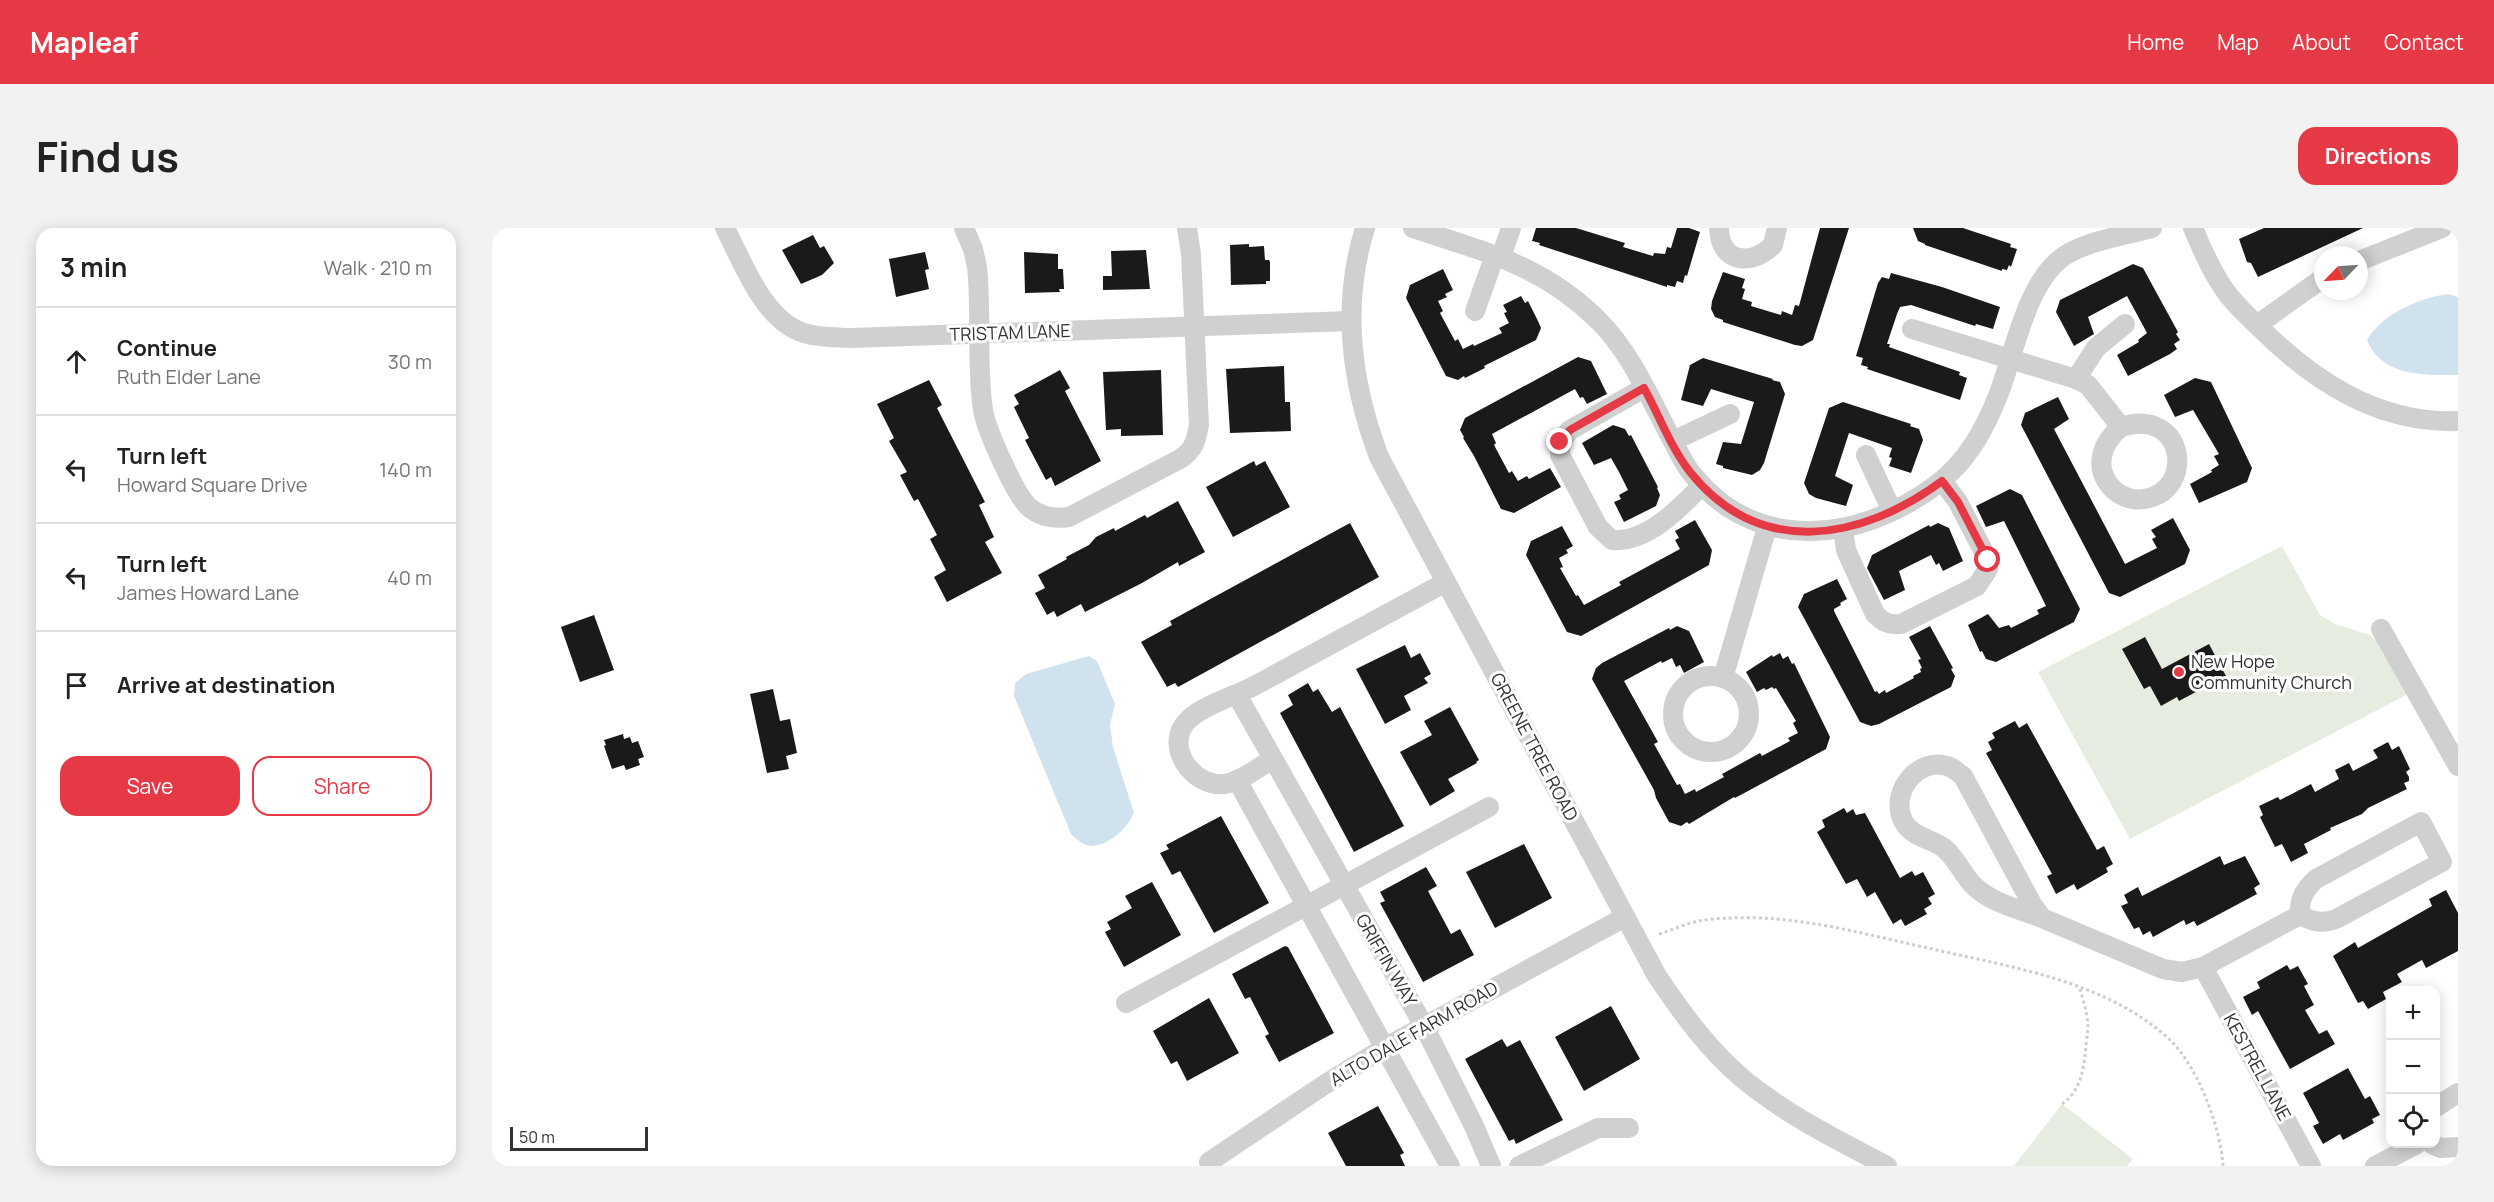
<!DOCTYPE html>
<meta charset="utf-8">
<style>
body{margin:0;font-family:Manrope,sans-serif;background:#f2f2f2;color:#222}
.controls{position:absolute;right:18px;bottom:18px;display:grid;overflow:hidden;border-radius:12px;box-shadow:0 3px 15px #0003}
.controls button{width:54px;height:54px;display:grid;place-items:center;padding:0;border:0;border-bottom:2px solid #e0e0e0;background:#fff;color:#222;font:30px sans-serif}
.compass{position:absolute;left:1822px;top:18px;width:54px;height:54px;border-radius:50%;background:#fff;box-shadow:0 3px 15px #0003;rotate:245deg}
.scale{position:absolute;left:18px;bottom:15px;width:138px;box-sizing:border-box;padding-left:6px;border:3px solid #333;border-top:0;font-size:16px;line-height:21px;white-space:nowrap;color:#333;-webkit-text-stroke:4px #fff;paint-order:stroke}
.stop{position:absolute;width:18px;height:18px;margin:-14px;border:4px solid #e63946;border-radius:50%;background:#fff}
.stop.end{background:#e63946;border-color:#fff;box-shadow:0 2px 6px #0008}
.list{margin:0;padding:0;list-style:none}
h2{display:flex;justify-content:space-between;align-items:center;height:78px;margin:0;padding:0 24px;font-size:26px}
h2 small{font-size:20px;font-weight:400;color:#767676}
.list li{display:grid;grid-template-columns:39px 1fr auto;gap:18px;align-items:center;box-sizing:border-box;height:108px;padding:0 24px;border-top:2px solid #e0e0e0}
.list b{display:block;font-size:22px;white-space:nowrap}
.list p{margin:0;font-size:20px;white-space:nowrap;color:#767676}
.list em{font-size:20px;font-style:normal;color:#767676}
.actions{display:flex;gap:12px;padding:18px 24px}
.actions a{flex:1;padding:14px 0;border:2px solid #e63946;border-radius:18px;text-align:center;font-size:21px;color:#e63946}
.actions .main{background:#e63946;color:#fff}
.icon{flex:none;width:33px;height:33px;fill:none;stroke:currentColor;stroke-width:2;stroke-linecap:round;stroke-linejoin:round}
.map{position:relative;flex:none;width:1966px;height:938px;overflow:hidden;border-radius:18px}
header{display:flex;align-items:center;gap:36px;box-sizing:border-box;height:84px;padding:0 30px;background:#e63946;color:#fff}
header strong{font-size:28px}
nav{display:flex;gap:33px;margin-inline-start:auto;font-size:21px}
.intro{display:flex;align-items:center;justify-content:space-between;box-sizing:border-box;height:144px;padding:0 36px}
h1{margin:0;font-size:42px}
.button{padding:15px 27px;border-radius:18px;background:#e63946;color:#fff;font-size:21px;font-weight:700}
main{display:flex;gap:36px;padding:0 36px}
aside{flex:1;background:#fff;border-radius:18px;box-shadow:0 3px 15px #0003}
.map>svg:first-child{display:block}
.green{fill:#e6ecdf;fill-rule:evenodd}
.water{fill:#cfe2ee}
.building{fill:#1a1a1a}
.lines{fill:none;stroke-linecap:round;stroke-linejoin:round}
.path{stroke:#cdcdcd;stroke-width:3;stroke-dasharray:3 3;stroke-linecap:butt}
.minor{stroke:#d0d0d0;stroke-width:20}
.route{stroke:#e63946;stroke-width:8}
.poi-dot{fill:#e63946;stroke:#fff;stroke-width:2}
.labels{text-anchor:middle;stroke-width:6;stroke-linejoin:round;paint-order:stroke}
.street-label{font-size:18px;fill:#333;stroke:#fff}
.poi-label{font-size:18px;fill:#333;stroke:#fff;text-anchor:start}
</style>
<header>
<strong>Mapleaf</strong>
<nav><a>Home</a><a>Map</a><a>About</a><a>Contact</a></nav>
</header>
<div class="intro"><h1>Find us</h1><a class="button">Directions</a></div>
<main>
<aside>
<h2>3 min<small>Walk · 210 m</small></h2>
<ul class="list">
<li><svg class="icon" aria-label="ahead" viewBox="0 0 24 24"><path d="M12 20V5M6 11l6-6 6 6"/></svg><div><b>Continue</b><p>Ruth Elder Lane</p></div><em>30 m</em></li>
<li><svg class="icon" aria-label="left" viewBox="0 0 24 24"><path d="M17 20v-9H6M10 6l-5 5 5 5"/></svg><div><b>Turn left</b><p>Howard Square Drive</p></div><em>140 m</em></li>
<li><svg class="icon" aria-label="left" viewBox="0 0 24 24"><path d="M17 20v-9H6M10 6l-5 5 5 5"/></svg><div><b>Turn left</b><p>James Howard Lane</p></div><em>40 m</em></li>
<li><svg class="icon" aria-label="arrive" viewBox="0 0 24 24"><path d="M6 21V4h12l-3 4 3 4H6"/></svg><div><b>Arrive at destination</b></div></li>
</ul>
<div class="actions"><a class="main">Save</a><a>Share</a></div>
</aside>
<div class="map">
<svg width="1966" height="938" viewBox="0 0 1966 938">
<rect width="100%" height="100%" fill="#fff"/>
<g class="green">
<path d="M 1790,318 L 1828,387 L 1843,396 L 1878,407 L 1889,417 L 1918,465 L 1638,611 L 1546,444 ZM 1652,409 L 1670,441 L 1716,416 L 1734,448 L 1688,473 L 1685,469 L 1669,478 L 1658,458 L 1651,461 L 1630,421 Z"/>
<path d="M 1570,876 L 1641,931 L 1635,938 L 1522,938 Z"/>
</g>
<g class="water">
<path d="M 1956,66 L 1966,69 L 1966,147 C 1931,147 1890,149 1875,112 C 1890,86 1927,70 1956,66 Z"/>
<path d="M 597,428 L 605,433 L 623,476 L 618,497 L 621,519 L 642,585 C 635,600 619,616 601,618 C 592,618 585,612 579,606 L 522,468 L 523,455 L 534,446 Z"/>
</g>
<g class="building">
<path d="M 1044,0 L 1084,0 L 1133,15 L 1131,19 L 1161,28 L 1162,25 L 1173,26 L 1175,19 L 1179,20 L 1185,0 L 1197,0 L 1208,4 L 1195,48 L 1193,47 L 1191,55 L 1185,53 L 1183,59 L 1175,57 L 1175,59 L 1047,17 L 1048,15 L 1040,13 Z"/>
<path d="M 1328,0 L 1357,0 L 1321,112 L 1310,118 L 1303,117 L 1231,94 L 1231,92 L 1223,89 L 1219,81 L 1220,73 L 1231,44 L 1253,51 L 1250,60 L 1253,61 L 1250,71 L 1260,74 L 1259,78 L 1289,87 L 1290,83 L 1300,87 L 1303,77 L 1307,78 Z"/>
<path d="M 1421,0 L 1471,0 L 1519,16 L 1518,19 L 1525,21 L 1519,39 L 1517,37 L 1515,42 L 1510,41 L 1510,43 L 1433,17 L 1433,16 L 1426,13 Z"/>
<path d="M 1772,0 L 1871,0 L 1766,49 L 1759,35 L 1755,34 L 1747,11 Z"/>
<path d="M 321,7 L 328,20 L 332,18 L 342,35 L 330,47 L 309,56 L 290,22 Z"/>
<path d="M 757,16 L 757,19 L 772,18 L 773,32 L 777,32 L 778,34 L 778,53 L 774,53 L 774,56 L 739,57 L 738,17 Z"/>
<path d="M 654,22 L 658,61 L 611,62 L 611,48 L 620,48 L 619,23 Z"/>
<path d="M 433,24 L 437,41 L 433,42 L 437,61 L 404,69 L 397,31 Z"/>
<path d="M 532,24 L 566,26 L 566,41 L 571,41 L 572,61 L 567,61 L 568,64 L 533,65 Z"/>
<path d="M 1641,36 L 1651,40 L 1686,104 L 1684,106 L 1688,112 L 1682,116 L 1685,121 L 1678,126 L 1636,148 L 1625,127 L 1647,114 L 1646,112 L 1655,105 L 1635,68 L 1596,89 L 1602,106 L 1582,118 L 1564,84 L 1568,72 Z"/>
<path d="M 951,41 L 961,62 L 953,66 L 955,69 L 946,73 L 951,83 L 948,85 L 963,113 L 966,111 L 971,121 L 981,116 L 982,118 L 1010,105 L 1007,100 L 1017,95 L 1012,85 L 1015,84 L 1011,77 L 1029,68 L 1033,75 L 1036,73 L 1046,93 L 1049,100 L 1044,112 L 992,138 L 993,140 L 973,150 L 972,148 L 966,152 L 954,148 L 914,70 L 918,57 Z"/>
<path d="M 1399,45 L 1450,59 L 1508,79 L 1501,101 L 1484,96 L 1483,98 L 1419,77 L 1408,79 L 1405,86 L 1395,116 L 1398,116 L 1397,119 L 1468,144 L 1467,147 L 1475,150 L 1468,172 L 1375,141 L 1376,139 L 1369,137 L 1371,130 L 1364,128 L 1386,55 L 1390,49 L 1397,51 Z"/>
<path d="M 1086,129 L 1099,133 L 1115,166 L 1095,176 L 1091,169 L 1088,170 L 1083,161 L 1000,206 L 1004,215 L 1002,217 L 1017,245 L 1020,243 L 1026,253 L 1035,248 L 1037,251 L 1058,240 L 1069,259 L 1022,285 L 1009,281 L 982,228 L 971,210 L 972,209 L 968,202 L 973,190 Z"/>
<path d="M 1211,130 L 1281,151 L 1280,152 L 1288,154 L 1293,166 L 1272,235 L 1268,242 L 1260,247 L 1231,240 L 1231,238 L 1224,236 L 1231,214 L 1249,216 L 1262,174 L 1219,161 L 1211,178 L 1189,172 L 1198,137 Z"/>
<path d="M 792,138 L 793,174 L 798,174 L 799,203 L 738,205 L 734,141 Z"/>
<path d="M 568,142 L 578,160 L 573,163 L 609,233 L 563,258 L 559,249 L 554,252 L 533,212 L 537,210 L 522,179 L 527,176 L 522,167 Z"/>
<path d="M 669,142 L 671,207 L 629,208 L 629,201 L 614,202 L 611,144 Z"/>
<path d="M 1703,150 L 1719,154 L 1760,240 L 1755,254 L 1707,275 L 1698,256 L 1720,244 L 1719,242 L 1727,237 L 1722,228 L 1727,226 L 1701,182 L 1683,189 L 1672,167 Z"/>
<path d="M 437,152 L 450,177 L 445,180 L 493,274 L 487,277 L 502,309 L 493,314 L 510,345 L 455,374 L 442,349 L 454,342 L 438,311 L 445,307 L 426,271 L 422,273 L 408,247 L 415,244 L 397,213 L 402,210 L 385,176 Z"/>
<path d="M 1566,169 L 1577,191 L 1562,201 L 1633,336 L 1665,320 L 1660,311 L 1664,309 L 1659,302 L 1681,290 L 1698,322 L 1693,336 L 1628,369 L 1617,365 L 1529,197 L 1533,185 Z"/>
<path d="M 1351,174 L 1419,196 L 1418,198 L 1427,201 L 1431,212 L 1419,245 L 1397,238 L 1400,230 L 1397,229 L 1400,220 L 1357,205 L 1343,248 L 1361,257 L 1354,278 L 1324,270 L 1317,266 L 1312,255 L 1337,180 Z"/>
<path d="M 1121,197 L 1133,201 L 1137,208 L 1139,207 L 1166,259 L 1165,260 L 1168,267 L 1164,278 L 1132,294 L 1122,274 L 1129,271 L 1127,267 L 1136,262 L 1127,244 L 1119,230 L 1102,237 L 1090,215 Z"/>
<path d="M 762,233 L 764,238 L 773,233 L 798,279 L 741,309 L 714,259 Z"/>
<path d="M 1518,261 L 1530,267 L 1588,381 L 1582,394 L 1504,434 L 1494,431 L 1490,423 L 1488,424 L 1476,397 L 1496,386 L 1507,400 L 1517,397 L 1519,400 L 1547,386 L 1545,382 L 1554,378 L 1512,293 L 1494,299 L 1484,278 Z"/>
<path d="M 686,273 L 713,324 L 687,338 L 686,334 L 650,355 L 593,384 L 589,376 L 565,389 L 562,383 L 555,387 L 543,365 L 553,360 L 546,347 L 575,331 L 574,329 L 597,317 L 604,309 L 622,300 L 623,303 L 653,287 L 655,290 Z"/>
<path d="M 1203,292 L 1220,322 L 1217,337 L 1089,408 L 1075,404 L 1034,327 L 1039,313 L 1070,298 L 1081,318 L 1074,322 L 1076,325 L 1067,330 L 1071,339 L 1068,340 L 1084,368 L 1086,367 L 1092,377 L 1129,357 L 1127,354 L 1188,321 L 1183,312 L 1187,310 L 1183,303 Z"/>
<path d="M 858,295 L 887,349 L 686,459 L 683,455 L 675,459 L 649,414 L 680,397 L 678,393 Z"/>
<path d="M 1446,295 L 1457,300 L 1471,333 L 1451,343 L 1447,335 L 1444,337 L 1439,327 L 1407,343 L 1413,362 L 1392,372 L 1375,340 L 1380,327 L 1437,297 L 1438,299 Z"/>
<path d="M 1345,351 L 1355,371 L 1348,375 L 1349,377 L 1342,381 L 1342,383 L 1383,464 L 1385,463 L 1387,466 L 1393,462 L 1394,465 L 1422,450 L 1421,448 L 1429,444 L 1428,441 L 1430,440 L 1426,432 L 1429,431 L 1417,409 L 1438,398 L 1461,440 L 1459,441 L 1463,448 L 1459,459 L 1387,496 L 1379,498 L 1368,494 L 1306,379 L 1312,366 Z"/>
<path d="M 102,387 L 122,442 L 88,454 L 69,399 Z"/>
<path d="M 1185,398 L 1197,403 L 1212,434 L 1192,445 L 1188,437 L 1184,439 L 1180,430 L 1170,435 L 1169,433 L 1132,453 L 1166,514 L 1162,516 L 1185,557 L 1188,556 L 1193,566 L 1203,561 L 1204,564 L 1232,549 L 1230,546 L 1268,525 L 1270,528 L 1298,513 L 1296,510 L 1306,505 L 1301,495 L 1304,493 L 1284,460 L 1282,461 L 1280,459 L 1274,462 L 1272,460 L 1265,464 L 1254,444 L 1280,427 L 1281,429 L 1288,425 L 1291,431 L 1296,428 L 1300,436 L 1302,435 L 1338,509 L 1334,521 L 1243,570 L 1242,569 L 1197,596 L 1195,594 L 1189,598 L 1177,594 L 1164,570 L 1162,562 L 1100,451 L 1104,440 L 1110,435 L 1177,400 L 1178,402 Z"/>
<path d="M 1653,409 L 1670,441 L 1717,416 L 1734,448 L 1687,473 L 1685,469 L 1669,478 L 1658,458 L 1652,461 L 1630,421 Z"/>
<path d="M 913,417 L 919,430 L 928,425 L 939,446 L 932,450 L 936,455 L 912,468 L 919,482 L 893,496 L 864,441 Z"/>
<path d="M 816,455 L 821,464 L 826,461 L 840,484 L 848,479 L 912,598 L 862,624 L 788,485 L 801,477 L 796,467 Z"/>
<path d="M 281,461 L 288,493 L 298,491 L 305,525 L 294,528 L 297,541 L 275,545 L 258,466 Z"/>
<path d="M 958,479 L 987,532 L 984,534 L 985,535 L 956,551 L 963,563 L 938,578 L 908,524 L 940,507 L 932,493 Z"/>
<path d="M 1523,493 L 1527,500 L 1535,495 L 1605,622 L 1612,618 L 1621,636 L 1614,640 L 1616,644 L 1585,662 L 1582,656 L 1564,666 L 1555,648 L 1560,646 L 1494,525 L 1500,522 L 1496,514 L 1503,510 L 1500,505 Z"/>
<path d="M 131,506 L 132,511 L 138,509 L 140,515 L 146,513 L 152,529 L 146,531 L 148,537 L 134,542 L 132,537 L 120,541 L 112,518 L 114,517 L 112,512 Z"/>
<path d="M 1896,514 L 1900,522 L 1907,518 L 1918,541 L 1914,544 L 1917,549 L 1917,553 L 1912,555 L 1915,561 L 1876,580 L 1870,586 L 1838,600 L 1839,602 L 1812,616 L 1816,625 L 1799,634 L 1790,616 L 1783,619 L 1768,589 L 1771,587 L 1767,578 L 1786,569 L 1788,572 L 1819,556 L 1823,564 L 1847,551 L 1843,542 L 1857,535 L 1861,543 L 1886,530 L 1881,522 Z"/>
<path d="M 1352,580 L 1355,585 L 1361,581 L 1364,587 L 1373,585 L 1408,650 L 1420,643 L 1423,648 L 1431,644 L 1443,666 L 1436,670 L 1440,676 L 1432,681 L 1435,686 L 1413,698 L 1409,691 L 1401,696 L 1383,664 L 1375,669 L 1365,651 L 1354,656 L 1325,604 L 1333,599 L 1330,592 Z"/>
<path d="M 729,588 L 777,675 L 722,705 L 688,643 L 680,647 L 668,625 L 677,621 L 674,617 Z"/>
<path d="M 1032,616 L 1060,670 L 1003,700 L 974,644 Z"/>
<path d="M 1728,628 L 1732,637 L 1753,628 L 1768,656 L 1762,660 L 1765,666 L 1705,698 L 1702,693 L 1694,697 L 1692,692 L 1661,709 L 1658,703 L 1651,707 L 1647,699 L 1642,701 L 1629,678 L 1636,675 L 1632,667 L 1646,659 L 1650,668 Z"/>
<path d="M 934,639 L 945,658 L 936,663 L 959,706 L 968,701 L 982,727 L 931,754 L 888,675 L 893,673 L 888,664 Z"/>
<path d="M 660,654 L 689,707 L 632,739 L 613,704 L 619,701 L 615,694 L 640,680 L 633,668 Z"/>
<path d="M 1954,662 L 1966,685 L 1966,723 L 1934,740 L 1930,732 L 1905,746 L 1910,754 L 1891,764 L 1894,771 L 1876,781 L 1871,773 L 1866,775 L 1841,728 L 1863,714 L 1866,720 L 1940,678 L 1937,671 Z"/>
<path d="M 793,718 L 796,719 L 842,805 L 787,834 L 773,808 L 777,806 L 758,769 L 753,771 L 740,746 Z"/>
<path d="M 1795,737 L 1798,742 L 1806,738 L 1816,756 L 1812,758 L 1822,777 L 1813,782 L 1827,806 L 1835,802 L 1843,816 L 1798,841 L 1766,783 L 1760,787 L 1751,769 L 1768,760 L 1765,754 Z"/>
<path d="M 717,770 L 747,825 L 695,853 L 685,833 L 679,836 L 661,803 Z"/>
<path d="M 1119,778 L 1148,831 L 1092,863 L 1063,809 Z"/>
<path d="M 1010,811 L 1015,819 L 1028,812 L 1071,892 L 1024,916 L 1022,911 L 1017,913 L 973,831 Z"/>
<path d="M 1856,840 L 1873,871 L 1878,868 L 1888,887 L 1880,891 L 1882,895 L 1851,912 L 1848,906 L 1831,916 L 1821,898 L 1827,895 L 1811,865 Z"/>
<path d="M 886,878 L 912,925 L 908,927 L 913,938 L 854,938 L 836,905 Z"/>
</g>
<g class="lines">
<g class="path">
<path d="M 1167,706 C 1180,702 1193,696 1206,693 C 1230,689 1260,689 1284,691 C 1335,695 1385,709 1436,720 C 1517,739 1612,752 1676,810 C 1705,836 1729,900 1731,938"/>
<path d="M 1570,876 C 1590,862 1592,839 1594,817 C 1595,807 1597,799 1595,789 C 1594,779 1590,770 1588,761"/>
</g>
<g class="minor">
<path d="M 233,0 C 251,35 272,93 312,105 C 327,110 343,109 359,110 L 859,93"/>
<path d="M 472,0 L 481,21 L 485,39 C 490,86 484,135 491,182 C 494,201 524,269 538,280 C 550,290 563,291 577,289 L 688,231 C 702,222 704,213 707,197 L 699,26 L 695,0"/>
<path d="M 873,0 C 849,78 859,154 887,229 L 1165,748 C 1190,785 1216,821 1250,850 C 1293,886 1345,912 1395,938"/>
<path d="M 921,0 C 993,24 1051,37 1107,93 C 1138,124 1157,168 1177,206 C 1184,218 1189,231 1197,242 C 1262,327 1366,315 1444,257 C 1475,234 1493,201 1507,165 C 1523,124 1535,48 1577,25 C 1601,12 1633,7 1660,0"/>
<path d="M 1227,0 C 1228,36 1260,38 1281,17 L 1285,0"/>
<path d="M 1701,0 C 1710,21 1719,42 1732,61 C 1741,75 1754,86 1766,98 C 1821,153 1886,196 1966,193"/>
<path d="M 1009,29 L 1019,0"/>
<path d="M 1867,33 L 1950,0"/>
<path d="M 983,83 L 1003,27"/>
<path d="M 1765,97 L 1831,50"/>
<path d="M 1420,101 L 1584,151 L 1596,157 L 1629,199 C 1694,178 1704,264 1652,271 C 1642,273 1630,269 1622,262 C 1601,242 1608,216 1629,199"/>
<path d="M 1584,151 L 1604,120 L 1633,96"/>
<path d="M 1152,160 L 1078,202 L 1068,214 L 1068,227 L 1106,299 L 1120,312 C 1155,315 1188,280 1210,257"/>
<path d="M 1181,213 L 1238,186"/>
<path d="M 1374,227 L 1400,283"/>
<path d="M 1351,301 L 1354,322 L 1383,386 C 1392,395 1397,397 1409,396 L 1485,358 L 1496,341 L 1496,332 L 1466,274 L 1450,253"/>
<path d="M 1889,401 L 1966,538"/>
<circle cx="1219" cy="486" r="38"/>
<path d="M 1231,450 L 1275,299"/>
<path d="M 745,467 L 932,798 L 982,898 L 999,938"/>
<path d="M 781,531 C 767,539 750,553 733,556 C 700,560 670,516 697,491 C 714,476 741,469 762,458 C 826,423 890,388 954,354"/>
<path d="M 745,552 L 958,938"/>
<path d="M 1550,690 C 1527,681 1498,675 1480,656 C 1470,645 1464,630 1452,620 C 1440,611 1421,609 1413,596 C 1394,566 1428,524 1460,540 C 1464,542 1467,546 1471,548 L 1540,676 L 1550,690 L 1671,741 L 1690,744 L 1711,739 L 1808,687 C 1821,694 1831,696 1844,691 L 1950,634 L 1929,594 L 1824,651 C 1812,662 1807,671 1808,687"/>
<path d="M 1711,739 L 1819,938"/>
<path d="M 634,775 L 997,579"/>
<path d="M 1944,879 L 1966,865"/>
<path d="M 1940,916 L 1949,920 L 1966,919"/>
<path d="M 717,934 L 832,857 L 892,820 L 1133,689"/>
<path d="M 1027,938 L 1106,900 L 1137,900"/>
<path d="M 1883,938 L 1925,916"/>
</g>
</g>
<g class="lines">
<path class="route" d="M 1068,214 L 1078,202 L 1152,160 C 1167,187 1179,220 1198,244 C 1268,331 1369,313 1450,253 L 1466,274 L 1496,332"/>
</g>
<circle class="poi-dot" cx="1687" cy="444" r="6"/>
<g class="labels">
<g class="street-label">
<text transform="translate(518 105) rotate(-2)" y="6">TRISTAM LANE</text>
<text transform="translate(1042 519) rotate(62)" y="6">GREENE TREE ROAD</text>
<text transform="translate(894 732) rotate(60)" y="6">GRIFFIN WAY</text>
<text transform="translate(922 806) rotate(-30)" y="6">ALTO DALE FARM ROAD</text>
<text transform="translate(1765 839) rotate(61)" y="6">KESTREL LANE</text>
</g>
<g class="poi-label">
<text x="1699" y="440">New Hope<tspan x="1699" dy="21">Community Church</tspan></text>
</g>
</g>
</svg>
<div class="controls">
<button>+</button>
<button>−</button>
<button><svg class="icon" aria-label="locate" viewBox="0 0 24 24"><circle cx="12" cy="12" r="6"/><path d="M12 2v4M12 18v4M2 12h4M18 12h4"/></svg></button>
</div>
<svg class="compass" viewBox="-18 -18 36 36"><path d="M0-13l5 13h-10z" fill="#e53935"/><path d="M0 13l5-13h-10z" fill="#767676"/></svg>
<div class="scale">50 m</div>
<div class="stop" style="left:1496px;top:332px"></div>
<div class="stop end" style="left:1068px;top:214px"></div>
</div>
</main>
